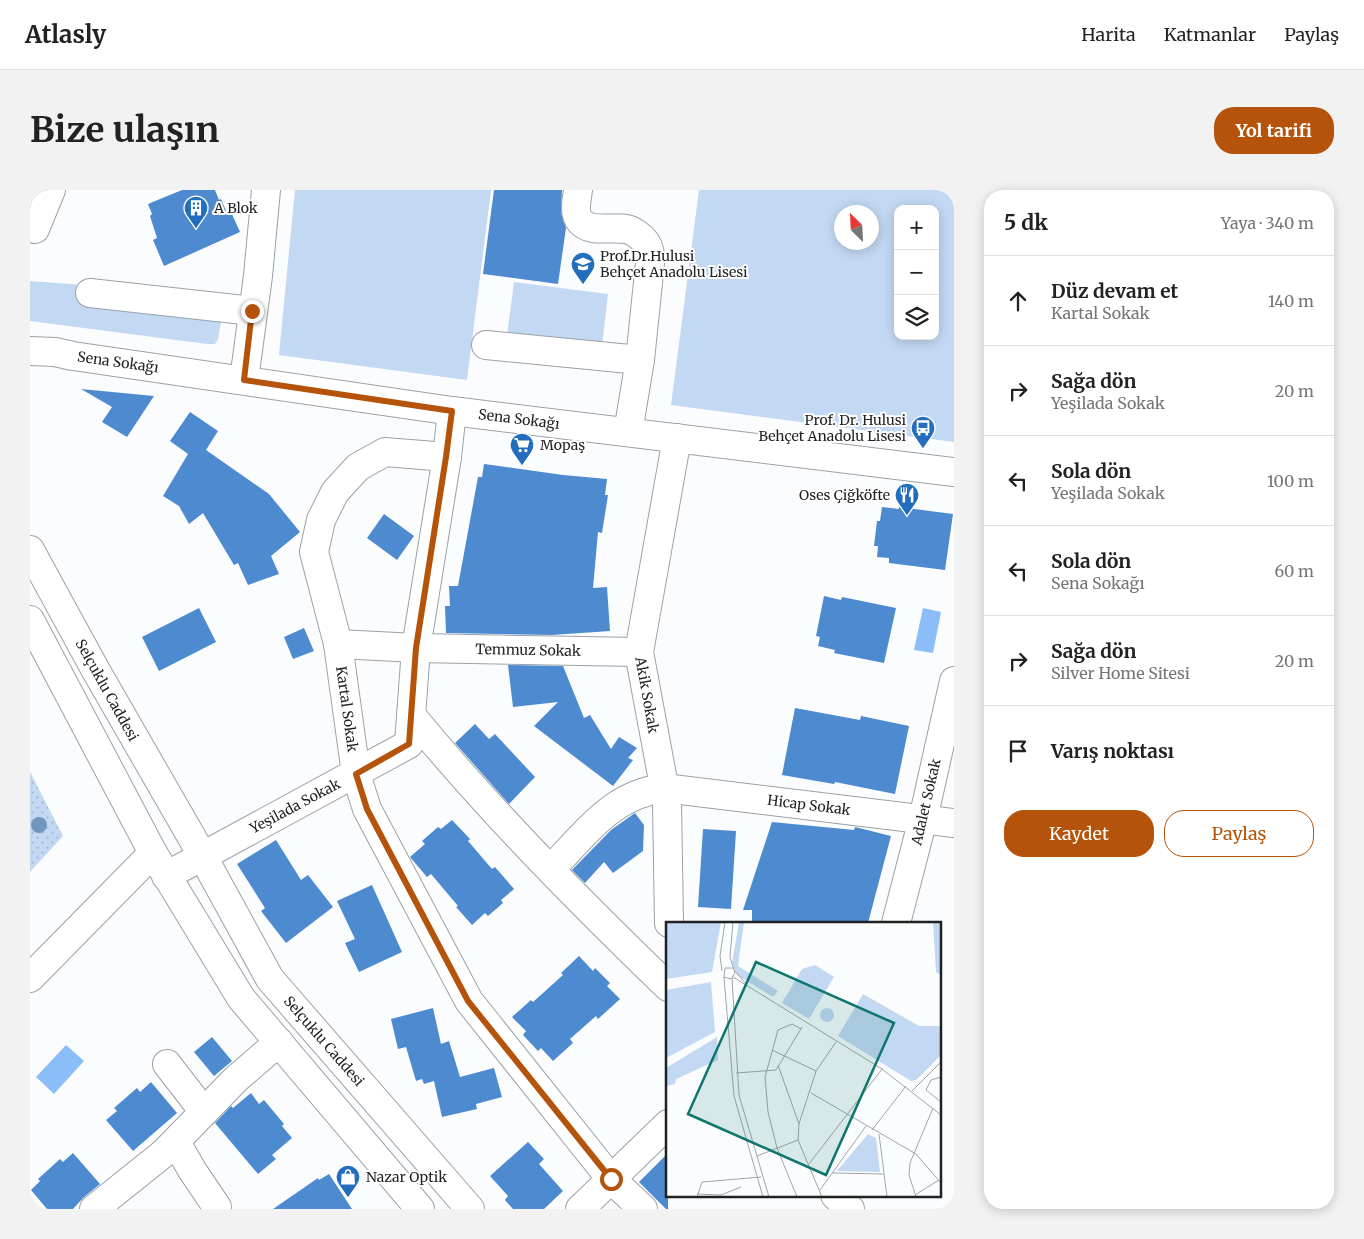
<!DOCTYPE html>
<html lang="tr">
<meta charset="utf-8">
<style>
body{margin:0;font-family:Merriweather,serif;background:#f2f2f2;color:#222}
.controls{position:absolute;right:15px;top:15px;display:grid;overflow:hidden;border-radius:10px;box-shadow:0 2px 12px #0003}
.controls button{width:45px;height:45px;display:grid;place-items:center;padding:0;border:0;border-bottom:1px solid #e0e0e0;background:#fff;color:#222;font:25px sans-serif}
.compass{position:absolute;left:804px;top:15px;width:45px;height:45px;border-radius:50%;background:#fff;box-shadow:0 2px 12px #0003;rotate:336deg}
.stop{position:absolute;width:15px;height:15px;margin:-11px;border:4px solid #b45309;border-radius:50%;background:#fff}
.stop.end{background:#b45309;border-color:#fff;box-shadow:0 1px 5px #0008}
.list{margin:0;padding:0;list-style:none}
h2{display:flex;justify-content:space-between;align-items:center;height:65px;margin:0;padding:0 20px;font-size:21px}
h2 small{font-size:16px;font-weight:400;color:#767676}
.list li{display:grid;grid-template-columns:32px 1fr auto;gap:15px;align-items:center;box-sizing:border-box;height:90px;padding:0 20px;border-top:1px solid #e0e0e0}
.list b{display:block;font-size:19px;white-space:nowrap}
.list p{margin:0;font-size:16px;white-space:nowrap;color:#767676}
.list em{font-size:16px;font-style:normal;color:#767676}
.actions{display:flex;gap:10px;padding:15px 20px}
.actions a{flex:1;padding:11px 0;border:1px solid #b45309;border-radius:20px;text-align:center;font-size:18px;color:#b45309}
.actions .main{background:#b45309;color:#fff}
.icon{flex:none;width:28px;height:28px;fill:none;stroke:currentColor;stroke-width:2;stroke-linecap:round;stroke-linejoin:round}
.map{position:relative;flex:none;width:924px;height:1019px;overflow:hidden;border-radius:20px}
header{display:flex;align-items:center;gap:30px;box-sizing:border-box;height:70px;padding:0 25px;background:#fff;border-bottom:1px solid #e0e0e0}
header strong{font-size:24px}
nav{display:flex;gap:28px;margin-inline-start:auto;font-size:18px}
.intro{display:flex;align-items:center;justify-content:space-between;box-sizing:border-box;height:120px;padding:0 30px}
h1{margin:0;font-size:35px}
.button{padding:12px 22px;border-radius:20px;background:#b45309;color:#fff;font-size:18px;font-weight:700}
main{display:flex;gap:30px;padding:0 30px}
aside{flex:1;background:#fff;border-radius:20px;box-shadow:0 2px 12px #0003}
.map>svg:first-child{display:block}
.grass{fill:#c3d8f3;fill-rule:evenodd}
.garden{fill:url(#garden-dots)}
.water{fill:#8bbdf8}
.building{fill:#4d8ad0}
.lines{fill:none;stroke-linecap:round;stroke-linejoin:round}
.minor-casing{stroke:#9ca1a7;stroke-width:30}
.minor{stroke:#fff;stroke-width:28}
.tree{fill:#7097bb}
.route{stroke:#b45309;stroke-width:6}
.labels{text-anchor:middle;stroke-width:4;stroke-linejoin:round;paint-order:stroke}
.poi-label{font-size:14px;fill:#1f2123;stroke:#fff;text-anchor:start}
.street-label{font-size:14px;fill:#1f2123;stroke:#fff}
.inset-road{fill:none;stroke:#a2a4a6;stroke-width:1}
.view{fill:#0f766e;fill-opacity:0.15;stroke:#0f766e;stroke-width:2.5}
.inset-edge{fill:none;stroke:#1f2123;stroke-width:2.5}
</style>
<header>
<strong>Atlasly</strong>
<nav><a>Harita</a><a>Katmanlar</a><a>Paylaş</a></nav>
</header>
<div class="intro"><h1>Bize ulaşın</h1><a class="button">Yol tarifi</a></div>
<main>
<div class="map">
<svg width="924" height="1019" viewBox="0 0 924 1019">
<defs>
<pattern id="garden-dots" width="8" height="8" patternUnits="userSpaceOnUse" patternTransform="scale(1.25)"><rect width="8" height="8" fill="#c3d8f3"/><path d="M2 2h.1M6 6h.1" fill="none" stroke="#a7b9d0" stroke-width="1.8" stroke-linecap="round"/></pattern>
</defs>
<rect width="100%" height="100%" fill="#fafcfe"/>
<g class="grass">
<path d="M 265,0 L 461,0 L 437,190 L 249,165 Z"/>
<path d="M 669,0 L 924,0 L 924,252 L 641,215 ZM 868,19 L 905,19 L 905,146 L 868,146 ZM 842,22 L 842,52 L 812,52 L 812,22 Z"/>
<path d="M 0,91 L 95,98 L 195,110 L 188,149 L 185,154 L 177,154 L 0,131 Z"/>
<path d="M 484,92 L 578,104 L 572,156 L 477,145 Z"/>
</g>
<path class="garden" d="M 0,582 L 33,646 L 0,682 Z"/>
<g class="water">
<path d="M 893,418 L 911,422 L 903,463 L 884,460 Z"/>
<path d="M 36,855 L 54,871 L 24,904 L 6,887 Z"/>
</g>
<g class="building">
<path d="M 152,0 L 185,0 L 189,10 L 191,9 L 197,23 L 201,22 L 210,42 L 134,76 L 123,50 L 127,48 L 120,26 L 122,24 L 118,14 Z"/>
<path d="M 464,0 L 532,0 L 531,22 L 536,38 L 528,94 L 453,84 Z"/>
<path d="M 51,199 L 124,206 L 97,247 L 72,232 L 82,217 Z"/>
<path d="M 160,222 L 188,241 L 176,260 L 239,304 L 270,342 L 241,366 L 249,384 L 218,395 L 208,373 L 204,375 L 173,323 L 159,334 L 149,316 L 133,306 L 158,264 L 140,251 Z"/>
<path d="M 454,274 L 533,285 L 577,289 L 575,305 L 578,305 L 572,343 L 568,342 L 563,398 L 577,397 L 580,441 L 522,445 L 416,443 L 415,416 L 420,416 L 419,396 L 428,396 L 448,287 L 452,287 Z"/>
<path d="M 852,317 L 869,319 L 869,317 L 923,324 L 915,380 L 859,373 L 859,368 L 847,367 L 848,356 L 844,356 L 847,331 L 850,331 Z"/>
<path d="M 354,324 L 384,346 L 367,370 L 337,348 Z"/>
<path d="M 794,406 L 811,410 L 812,407 L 866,418 L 854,473 L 804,463 L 805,460 L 788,456 L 790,447 L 786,446 Z"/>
<path d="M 169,418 L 186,452 L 129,481 L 112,447 Z"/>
<path d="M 274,438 L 284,461 L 263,469 L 254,447 Z"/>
<path d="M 478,475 L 533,476 L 554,528 L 560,525 L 581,559 L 589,547 L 607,558 L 598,568 L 603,570 L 583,596 L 504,536 L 528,512 L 483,517 Z"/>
<path d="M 765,518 L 830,530 L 831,526 L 879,536 L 865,604 L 805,592 L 804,594 L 752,585 Z"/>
<path d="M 445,534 L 459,549 L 465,544 L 505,587 L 479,614 L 425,553 Z"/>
<path d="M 605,623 L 614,635 L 613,661 L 583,683 L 574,672 L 555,693 L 542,680 L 581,640 Z"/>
<path d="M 422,630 L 440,649 L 438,651 L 462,679 L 465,677 L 484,699 L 471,710 L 473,713 L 458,726 L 455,723 L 442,735 L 426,717 L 428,716 L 401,684 L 397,687 L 380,667 L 395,654 L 392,651 L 408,637 L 411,639 Z"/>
<path d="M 742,632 L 824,640 L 825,637 L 861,646 L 838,733 L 722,733 L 722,720 L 713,720 Z"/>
<path d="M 673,639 L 706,641 L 701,719 L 668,717 Z"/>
<path d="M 246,650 L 271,690 L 278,685 L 303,717 L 256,753 L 231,721 L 235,718 L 207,674 Z"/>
<path d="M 342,695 L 372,762 L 329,782 L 315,753 L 325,749 L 307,711 Z"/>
<path d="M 549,766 L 563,781 L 565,778 L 580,793 L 577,796 L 590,809 L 568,829 L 566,826 L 540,849 L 543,853 L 523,871 L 511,858 L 508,861 L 493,845 L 496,841 L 482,827 L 501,810 L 503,812 L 533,785 L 531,783 Z"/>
<path d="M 403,818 L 411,854 L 419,851 L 430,887 L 464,878 L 472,907 L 446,914 L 447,919 L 412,927 L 404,891 L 394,894 L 392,889 L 386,891 L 376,857 L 368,859 L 361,829 Z"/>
<path d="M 182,847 L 202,871 L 184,886 L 164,862 Z"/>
<path d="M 121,892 L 147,923 L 103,961 L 76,930 L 87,921 L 84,918 L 107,898 L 110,902 Z"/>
<path d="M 221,903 L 229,914 L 234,910 L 254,934 L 252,936 L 262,948 L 242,965 L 246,969 L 228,984 L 185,933 L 201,916 L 203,918 Z"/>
<path d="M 498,952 L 514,969 L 509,974 L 533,1001 L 514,1019 L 483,1019 L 475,1010 L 478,1006 L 460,986 Z"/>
<path d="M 43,963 L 70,994 L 54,1007 L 43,1019 L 17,1019 L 1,1000 L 10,991 L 8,989 L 30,969 L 33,972 Z"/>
<path d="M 638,963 L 638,1019 L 636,1019 L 609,992 Z"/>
<path d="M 299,984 L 322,1019 L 243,1019 L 288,988 L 289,990 Z"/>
</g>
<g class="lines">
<defs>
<g id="minor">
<path d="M 548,0 C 547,9 543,23 550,31 C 561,45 588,34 602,41 C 605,42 609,46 612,48 C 619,55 621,63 620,73 L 610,170 L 598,242"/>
<path d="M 5,39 L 21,0"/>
<path d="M 60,103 L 223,121"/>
<path d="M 456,155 L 610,170"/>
<path d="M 0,161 L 25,162 L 43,166 L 422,221 L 924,282"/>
<path d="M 214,190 L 228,86 L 236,0"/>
<path d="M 417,267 L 355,262 L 328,277 L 305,302 L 291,330 L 284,362 L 308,454 L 326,584 L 337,619 L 439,811 L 581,989 L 613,1019"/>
<path d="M 0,360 L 65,479 L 172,665 L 240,789 L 440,1019"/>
<path d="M 0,430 L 123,663 L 211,808 L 390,1019"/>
<path d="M 308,454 L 386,458 L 609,462"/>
<path d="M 381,525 C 460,621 548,710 638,797"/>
<path d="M 521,679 C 555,644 582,604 634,598 L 924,633"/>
<path d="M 136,686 L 379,554 L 386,458 L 417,267 L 422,221"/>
<path d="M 639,733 L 637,612 L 609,462 L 647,248"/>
<path d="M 866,733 L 893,629 L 924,491"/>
<path d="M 0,788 L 123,663"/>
<path d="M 137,874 L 174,922"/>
<path d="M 146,952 L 162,980 L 187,1017"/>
<path d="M 805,1005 L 820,1019"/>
<path d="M 64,1019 L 134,963 L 206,889 L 249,852"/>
<path d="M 550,1019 L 638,934"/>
</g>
</defs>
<use href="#minor" class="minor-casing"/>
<use href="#minor" class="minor"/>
</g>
<circle class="tree" cx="9" cy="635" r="8"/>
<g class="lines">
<path class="route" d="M 222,121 L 214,190 L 422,221 L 416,267 L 386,458 L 379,554 L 326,584 L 337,619 L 438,811 L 581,989"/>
</g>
<defs>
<symbol id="building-pin" viewBox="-11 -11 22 30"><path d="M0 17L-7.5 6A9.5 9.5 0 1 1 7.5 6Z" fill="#226dbd" stroke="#fff"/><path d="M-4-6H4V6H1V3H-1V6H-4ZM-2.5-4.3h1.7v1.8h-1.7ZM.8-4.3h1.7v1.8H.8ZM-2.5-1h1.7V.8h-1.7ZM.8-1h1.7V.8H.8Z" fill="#fff"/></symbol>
<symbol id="school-pin" viewBox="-11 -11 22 30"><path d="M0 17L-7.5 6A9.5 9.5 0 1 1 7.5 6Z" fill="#226dbd" stroke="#fff"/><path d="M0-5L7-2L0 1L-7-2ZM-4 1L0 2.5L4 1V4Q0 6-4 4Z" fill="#fff"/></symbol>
<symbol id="bus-pin" viewBox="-11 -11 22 30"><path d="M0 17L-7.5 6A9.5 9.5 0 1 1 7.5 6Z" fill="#226dbd" stroke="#fff"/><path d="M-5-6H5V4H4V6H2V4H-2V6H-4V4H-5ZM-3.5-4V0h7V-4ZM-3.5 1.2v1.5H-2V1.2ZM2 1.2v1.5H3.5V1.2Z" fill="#fff"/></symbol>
<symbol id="supermarket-pin" viewBox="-11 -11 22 30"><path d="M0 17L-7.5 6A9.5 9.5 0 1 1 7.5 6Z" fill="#226dbd" stroke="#fff"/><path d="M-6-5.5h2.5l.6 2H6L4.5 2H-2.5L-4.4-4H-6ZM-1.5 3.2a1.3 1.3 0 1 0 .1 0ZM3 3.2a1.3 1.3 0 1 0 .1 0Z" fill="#fff"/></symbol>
<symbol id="restaurant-pin" viewBox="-11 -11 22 30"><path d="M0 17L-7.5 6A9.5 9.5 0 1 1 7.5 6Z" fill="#226dbd" stroke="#fff"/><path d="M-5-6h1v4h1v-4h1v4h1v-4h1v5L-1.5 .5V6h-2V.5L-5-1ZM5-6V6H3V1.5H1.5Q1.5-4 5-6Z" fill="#fff"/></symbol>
<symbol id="shop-pin" viewBox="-11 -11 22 30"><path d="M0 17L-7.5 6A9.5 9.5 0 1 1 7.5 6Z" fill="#226dbd" stroke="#fff"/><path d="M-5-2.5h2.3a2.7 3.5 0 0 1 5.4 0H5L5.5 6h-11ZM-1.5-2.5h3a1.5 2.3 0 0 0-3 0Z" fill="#fff"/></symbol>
</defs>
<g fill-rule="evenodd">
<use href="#building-pin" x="152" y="4" width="28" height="38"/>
<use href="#school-pin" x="539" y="60" width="28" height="38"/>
<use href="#bus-pin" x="879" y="224" width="28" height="38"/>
<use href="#supermarket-pin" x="478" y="241" width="28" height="38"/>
<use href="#restaurant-pin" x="863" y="291" width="28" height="38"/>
<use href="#shop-pin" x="304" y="973" width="28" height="38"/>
</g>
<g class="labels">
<g class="poi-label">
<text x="184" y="23">A Blok</text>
<text x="570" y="71">Prof.Dr.Hulusi<tspan x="570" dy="16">Behçet Anadolu Lisesi</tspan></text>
<text x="876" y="235" text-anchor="end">Prof. Dr. Hulusi<tspan x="876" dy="16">Behçet Anadolu Lisesi</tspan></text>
<text x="510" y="260">Mopaş</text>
<text x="860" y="310" text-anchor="end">Oses Çiğköfte</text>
<text x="336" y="992">Nazar Optik</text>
</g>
<g class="street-label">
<text transform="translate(88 172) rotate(8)" y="5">Sena Sokağı</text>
<text transform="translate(489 229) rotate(7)" y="5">Sena Sokağı</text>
<text transform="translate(498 460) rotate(1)" y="5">Temmuz Sokak</text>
<text transform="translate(77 500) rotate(61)" y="5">Selçuklu Caddesi</text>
<text transform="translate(617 505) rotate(80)" y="5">Akik Sokak</text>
<text transform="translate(317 519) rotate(82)" y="5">Kartal Sokak</text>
<text transform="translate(896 612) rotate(-77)" y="5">Adalet Sokak</text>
<text transform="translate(779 615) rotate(7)" y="5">Hicap Sokak</text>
<text transform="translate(265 616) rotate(-28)" y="5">Yeşilada Sokak</text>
<text transform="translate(294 851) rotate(49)" y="5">Selçuklu Caddesi</text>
</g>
</g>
<g transform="translate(636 732)">
<rect width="275" height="275" fill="#fafcfe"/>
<path d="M 0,0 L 55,0 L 46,50 L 0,57 ZM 73,0 L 78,0 L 72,44 L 112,69 L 107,75 L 71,53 L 66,41 ZM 267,0 L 275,0 L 275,53 L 270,50 ZM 149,43 L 168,55 L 143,97 L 116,81 L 136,47 ZM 197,72 L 253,104 L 275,104 L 275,133 L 250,158 L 245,159 L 172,114 ZM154 93a7 7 0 1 1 14 0a7 7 0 1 1-14 0Z" fill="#c3d8f3"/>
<path d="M 202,212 L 210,216 L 214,250 L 171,249 Z" fill="#c3d8f3"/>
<path d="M 45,60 L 49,110 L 0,136 L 0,68 ZM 51,115 L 52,138 L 10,157 L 9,162 L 0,164 L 0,146 Z" fill="#c3d8f3"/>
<path class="inset-road" d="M 67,46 L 59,46 L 58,55 L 65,57 L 69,51 L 64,35 L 67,0M 56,49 L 54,34 L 59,0M 69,49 L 81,63M 58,55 L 68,174 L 97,275M 67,55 L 216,147 L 275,193M 66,56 L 73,173 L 103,275M 106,128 L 150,149M 112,143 L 133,202M 70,151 L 110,148 L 136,105M 275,155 L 265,158 L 260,168 L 275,180M 246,169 L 275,140M 145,171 L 250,232 L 275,261M 206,208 L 240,164M 213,212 L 221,275M 132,218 L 156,275M 91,234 L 132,218 L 133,202 L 150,149 L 170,120M 143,242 L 216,147M 167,251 L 217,252M 154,268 L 200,204M 31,272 L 55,273 L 75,265M 249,273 L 273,258M 31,275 L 36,260 L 95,255M 131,275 L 111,226 L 102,190 L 99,155 L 112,108 L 126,102 L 135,107M 250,275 L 243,253 L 244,241 L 267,186"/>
<path class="view" d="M 90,40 L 228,101 L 160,253 L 22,192 Z"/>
<rect width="275" height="275" class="inset-edge"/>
</g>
</svg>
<div class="controls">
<button>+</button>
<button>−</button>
<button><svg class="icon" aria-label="layers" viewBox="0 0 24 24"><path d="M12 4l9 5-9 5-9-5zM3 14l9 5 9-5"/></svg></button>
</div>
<svg class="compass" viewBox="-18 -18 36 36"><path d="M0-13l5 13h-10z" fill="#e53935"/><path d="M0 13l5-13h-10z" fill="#767676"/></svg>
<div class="stop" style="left:581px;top:989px"></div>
<div class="stop end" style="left:222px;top:121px"></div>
</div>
<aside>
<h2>5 dk<small>Yaya · 340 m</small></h2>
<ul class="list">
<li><svg class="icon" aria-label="ahead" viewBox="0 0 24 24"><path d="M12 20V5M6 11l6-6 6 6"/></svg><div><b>Düz devam et</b><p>Kartal Sokak</p></div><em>140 m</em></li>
<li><svg class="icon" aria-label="right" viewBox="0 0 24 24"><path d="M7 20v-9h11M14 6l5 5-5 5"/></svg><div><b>Sağa dön</b><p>Yeşilada Sokak</p></div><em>20 m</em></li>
<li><svg class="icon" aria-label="left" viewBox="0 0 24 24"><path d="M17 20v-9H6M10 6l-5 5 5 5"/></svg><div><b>Sola dön</b><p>Yeşilada Sokak</p></div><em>100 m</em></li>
<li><svg class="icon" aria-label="left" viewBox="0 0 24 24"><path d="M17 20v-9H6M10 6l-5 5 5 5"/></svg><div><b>Sola dön</b><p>Sena Sokağı</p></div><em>60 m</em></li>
<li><svg class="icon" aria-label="right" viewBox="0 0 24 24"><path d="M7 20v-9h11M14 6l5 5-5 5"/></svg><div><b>Sağa dön</b><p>Silver Home Sitesi</p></div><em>20 m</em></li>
<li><svg class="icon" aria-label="arrive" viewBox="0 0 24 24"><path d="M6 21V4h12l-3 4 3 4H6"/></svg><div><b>Varış noktası</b></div></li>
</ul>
<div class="actions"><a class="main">Kaydet</a><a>Paylaş</a></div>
</aside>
</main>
